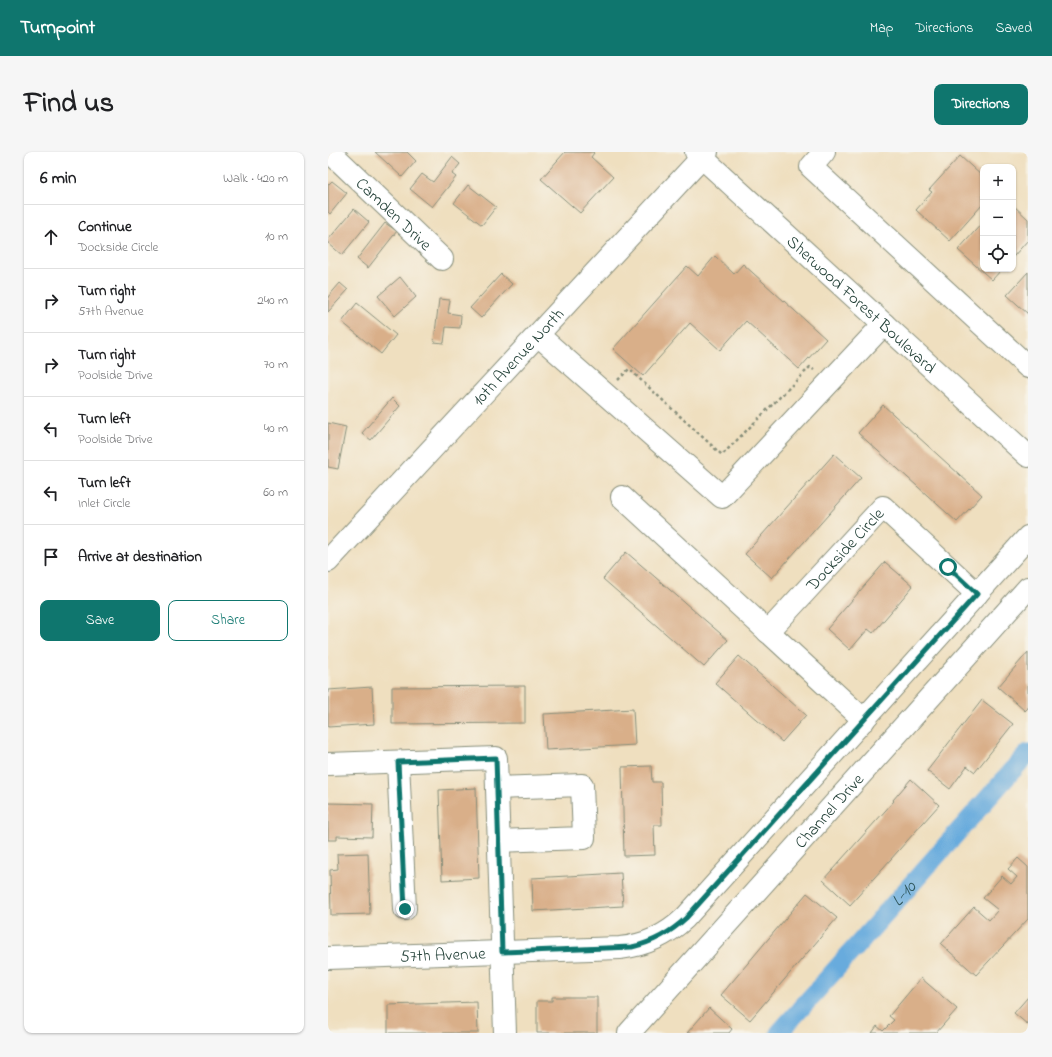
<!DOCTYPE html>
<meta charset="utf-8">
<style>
body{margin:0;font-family:"Indie Flower",sans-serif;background:#f6f6f6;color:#202124}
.controls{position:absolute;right:12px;top:12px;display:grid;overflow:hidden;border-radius:8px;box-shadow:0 1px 3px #0004}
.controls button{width:36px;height:36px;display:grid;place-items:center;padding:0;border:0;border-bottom:1px solid #e0e0e0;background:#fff;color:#202124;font:20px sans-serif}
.stop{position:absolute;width:12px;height:12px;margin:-9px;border:3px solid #0f766e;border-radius:50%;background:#fff}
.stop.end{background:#0f766e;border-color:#fff;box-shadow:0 1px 4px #0008}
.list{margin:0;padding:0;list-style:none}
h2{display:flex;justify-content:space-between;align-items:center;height:52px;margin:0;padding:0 16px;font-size:17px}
h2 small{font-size:13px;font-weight:400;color:#757577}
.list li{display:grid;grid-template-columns:26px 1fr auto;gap:12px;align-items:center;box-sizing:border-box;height:64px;padding:0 16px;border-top:1px solid #e0e0e0}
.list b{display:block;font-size:15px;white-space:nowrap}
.list p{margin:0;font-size:13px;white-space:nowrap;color:#757577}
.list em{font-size:13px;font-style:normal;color:#757577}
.actions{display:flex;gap:8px;padding:12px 16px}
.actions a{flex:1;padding:9px 0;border:1px solid #0f766e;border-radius:8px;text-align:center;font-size:14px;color:#0f766e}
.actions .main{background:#0f766e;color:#fff}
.icon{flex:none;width:22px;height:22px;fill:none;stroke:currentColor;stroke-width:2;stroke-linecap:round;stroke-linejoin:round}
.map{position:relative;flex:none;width:700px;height:881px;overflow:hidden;border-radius:8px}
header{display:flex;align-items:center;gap:24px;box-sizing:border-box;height:56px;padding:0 20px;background:#0f766e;color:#fff}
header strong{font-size:19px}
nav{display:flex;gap:22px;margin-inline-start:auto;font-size:14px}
.intro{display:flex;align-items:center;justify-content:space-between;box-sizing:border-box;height:96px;padding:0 24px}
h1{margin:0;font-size:28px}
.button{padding:10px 18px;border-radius:8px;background:#0f766e;color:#fff;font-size:14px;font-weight:700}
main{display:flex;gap:24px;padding:0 24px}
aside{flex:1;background:#fff;border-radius:8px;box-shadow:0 1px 3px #0004}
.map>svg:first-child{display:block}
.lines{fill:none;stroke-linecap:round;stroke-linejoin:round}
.canal{stroke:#67abdd;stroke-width:19}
.building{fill:#d9af89}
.minor-casing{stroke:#878e7a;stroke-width:24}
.path{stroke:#878e7a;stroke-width:2.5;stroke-dasharray:3 3;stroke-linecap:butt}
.minor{stroke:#fff;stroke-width:22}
.route{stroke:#0f766e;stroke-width:5}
.labels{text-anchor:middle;stroke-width:4;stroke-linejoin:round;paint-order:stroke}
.street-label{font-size:17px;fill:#1f3d34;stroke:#f7f3e8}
.water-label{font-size:18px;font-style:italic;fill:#31585e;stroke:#f7f3e8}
</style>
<header>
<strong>Turnpoint</strong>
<nav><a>Map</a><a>Directions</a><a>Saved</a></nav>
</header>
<div class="intro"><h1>Find us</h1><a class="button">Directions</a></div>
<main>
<aside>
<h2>6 min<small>Walk · 420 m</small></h2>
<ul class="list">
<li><svg class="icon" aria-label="ahead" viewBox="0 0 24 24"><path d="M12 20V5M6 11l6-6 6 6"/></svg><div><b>Continue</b><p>Dockside Circle</p></div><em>10 m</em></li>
<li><svg class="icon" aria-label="right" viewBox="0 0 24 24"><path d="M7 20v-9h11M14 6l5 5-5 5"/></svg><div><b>Turn right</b><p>57th Avenue</p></div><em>240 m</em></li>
<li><svg class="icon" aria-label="right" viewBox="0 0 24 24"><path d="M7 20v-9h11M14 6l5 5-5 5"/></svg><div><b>Turn right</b><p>Poolside Drive</p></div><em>70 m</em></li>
<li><svg class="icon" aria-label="left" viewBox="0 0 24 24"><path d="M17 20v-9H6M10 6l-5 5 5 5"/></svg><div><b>Turn left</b><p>Poolside Drive</p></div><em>40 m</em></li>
<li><svg class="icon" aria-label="left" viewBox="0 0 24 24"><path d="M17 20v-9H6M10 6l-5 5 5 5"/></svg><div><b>Turn left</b><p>Inlet Circle</p></div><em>60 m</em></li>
<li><svg class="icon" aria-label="arrive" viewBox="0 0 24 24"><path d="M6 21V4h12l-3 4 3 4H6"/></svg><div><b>Arrive at destination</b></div></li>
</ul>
<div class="actions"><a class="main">Save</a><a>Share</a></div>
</aside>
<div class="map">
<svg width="700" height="881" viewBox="0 0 700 881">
<rect width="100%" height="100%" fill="#f7f3e8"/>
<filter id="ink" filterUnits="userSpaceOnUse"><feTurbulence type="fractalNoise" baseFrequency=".025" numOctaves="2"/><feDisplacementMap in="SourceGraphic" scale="8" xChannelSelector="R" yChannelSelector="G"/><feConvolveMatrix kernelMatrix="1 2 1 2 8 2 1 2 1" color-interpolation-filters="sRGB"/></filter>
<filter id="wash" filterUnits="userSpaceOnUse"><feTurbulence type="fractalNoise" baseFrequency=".012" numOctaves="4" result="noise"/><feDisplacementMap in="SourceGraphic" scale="16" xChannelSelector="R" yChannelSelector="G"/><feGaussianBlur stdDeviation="0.9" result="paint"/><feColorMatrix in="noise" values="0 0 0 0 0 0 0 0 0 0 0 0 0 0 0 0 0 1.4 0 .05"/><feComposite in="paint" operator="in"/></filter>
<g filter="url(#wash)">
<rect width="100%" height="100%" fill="#efdfbf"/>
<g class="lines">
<path class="canal" id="s1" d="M 451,881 L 700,601"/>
</g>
<g id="blocks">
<g class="building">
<path d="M 47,0 L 79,0 L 88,9 L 74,25 Z"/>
<path d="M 237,0 L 265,0 L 266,1 L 263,5 L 285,25 L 252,61 L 213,27 Z"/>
<path d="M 632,4 L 655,25 L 655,52 L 622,89 L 588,58 L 604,40 L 601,38 Z"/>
<path d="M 124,5 L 132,12 L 124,22 L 128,25 L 104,55 L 82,37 L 94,22 L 105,30 Z"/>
<path d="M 4,29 L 19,41 L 2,62 L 0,60 L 0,33 Z"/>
<path d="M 140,33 L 168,55 L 154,73 L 126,51 Z"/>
<path d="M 685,53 L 700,67 L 700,88 L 685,105 Z"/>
<path d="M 26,57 L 41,70 L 14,103 L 0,91 L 0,88 Z"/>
<path d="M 655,70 L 655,117 L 674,117 L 664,128 L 630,98 Z"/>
<path d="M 57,71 L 69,79 L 40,116 L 29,107 Z"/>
<path d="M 387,104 L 406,122 L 415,112 L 498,187 L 471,217 L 418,169 L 392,198 L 362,171 L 315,224 L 285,197 L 359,114 L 370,124 Z"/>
<path d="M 700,120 L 700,162 L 679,143 Z"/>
<path d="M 173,122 L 184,132 L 153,166 L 142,156 Z"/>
<path d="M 72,125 L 88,145 L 67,164 L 50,144 Z"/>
<path d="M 12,131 L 20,138 L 0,160 L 0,145 Z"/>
<path d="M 111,147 L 122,148 L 120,161 L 133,163 L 132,176 L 118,175 L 116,191 L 106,190 Z"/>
<path d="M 29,151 L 68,183 L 53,202 L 14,170 Z"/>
<path d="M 64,246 L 72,254 L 43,288 L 34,281 Z"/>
<path d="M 555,253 L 654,343 L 629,370 L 530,281 Z"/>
<path d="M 0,271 L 18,275 L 10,317 L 0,315 Z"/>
<path d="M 506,302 L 533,326 L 444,426 L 417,402 Z"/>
<path d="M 298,400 L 400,488 L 376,515 L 275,427 Z"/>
<path d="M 557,410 L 585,434 L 545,481 L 540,477 L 522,498 L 499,477 Z"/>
<path d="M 700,500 L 700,556 L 697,559 L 670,535 Z"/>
<path d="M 411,504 L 478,563 L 454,590 L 387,531 Z"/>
<path d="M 197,534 L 197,571 L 64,572 L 64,535 Z"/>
<path d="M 44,535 L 46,572 L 0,575 L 0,538 Z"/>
<path d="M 654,548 L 685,572 L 647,620 L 639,614 L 622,637 L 599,619 Z"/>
<path d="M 305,557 L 307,593 L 218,598 L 216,562 Z"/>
<path d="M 323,614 L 324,630 L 333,630 L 334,673 L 326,673 L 327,703 L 296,704 L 294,615 Z"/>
<path d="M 583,627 L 611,653 L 522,753 L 495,728 L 566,649 L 565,648 Z"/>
<path d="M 148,636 L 151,726 L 114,728 L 111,638 Z"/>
<path d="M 0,651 L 45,652 L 44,685 L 9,684 L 9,688 L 0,688 Z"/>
<path d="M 40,701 L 42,762 L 3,763 L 2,718 L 10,717 L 9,702 Z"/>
<path d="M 690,706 L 700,715 L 700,767 L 648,823 L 613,792 L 646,755 L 661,768 L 670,758 L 655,746 L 674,724 L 683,732 L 689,725 L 680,717 Z"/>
<path d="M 293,721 L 295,754 L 205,759 L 204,726 Z"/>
<path d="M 479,741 L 509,766 L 422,868 L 393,843 Z"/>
<path d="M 593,826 L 629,857 L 608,881 L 544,881 L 549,874 L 555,879 L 566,868 L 561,864 Z"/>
<path d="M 224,845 L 269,845 L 269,881 L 209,881 L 209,849 L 224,849 Z"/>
<path d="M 700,845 L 700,873 L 686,861 Z"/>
<path d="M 149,850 L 150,881 L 60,881 L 60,853 Z"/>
<path d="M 381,856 L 404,877 L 401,881 L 359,881 Z"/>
</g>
</g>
</g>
<g filter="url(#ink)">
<use href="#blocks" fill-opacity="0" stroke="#878e7a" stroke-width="1"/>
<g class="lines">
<defs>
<g id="minor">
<path id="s2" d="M 2,0 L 114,107"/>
<path id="s3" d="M 368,0 L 700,304"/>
<path d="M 496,0 L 483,15 L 700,215"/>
<path d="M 210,183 L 394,345 L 556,172"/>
<path d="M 294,345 L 536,568"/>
<path id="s4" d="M 0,409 L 379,0"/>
<path id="s5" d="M 440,480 L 555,355 L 649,442"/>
<path d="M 70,610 L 77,757"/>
<path d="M 0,612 L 168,606 L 177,881"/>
<path d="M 169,636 L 254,633 L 256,686 L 170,689"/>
<path id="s6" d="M 0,806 L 292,796 C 318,793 338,784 357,766 L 700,385"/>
<path id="s7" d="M 301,881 L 700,436"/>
</g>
</defs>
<use href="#minor" class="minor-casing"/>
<path class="path" d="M 290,228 L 301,217 L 394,303 L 482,215 L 486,218"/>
<use href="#minor" class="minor"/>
</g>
</g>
<g class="lines" filter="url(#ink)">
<path class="route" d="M 77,757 L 70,610 L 168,606 L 174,800 L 304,795 C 326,790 342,781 358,766 L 649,442 L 620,415"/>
</g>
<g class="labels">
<g class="street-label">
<text dy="6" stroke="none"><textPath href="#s2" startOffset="89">Camden Drive</textPath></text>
<text dy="6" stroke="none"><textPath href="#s3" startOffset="225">Sherwood Forest Boulevard</textPath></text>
<text dy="6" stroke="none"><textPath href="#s4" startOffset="279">10th Avenue North</textPath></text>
<text dy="6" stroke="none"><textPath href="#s5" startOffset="113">Dockside Circle</textPath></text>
<text dy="6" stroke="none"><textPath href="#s7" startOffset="299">Channel Drive</textPath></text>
<text dy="6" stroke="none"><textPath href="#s6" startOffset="115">57th Avenue</textPath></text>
</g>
<g class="water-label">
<text dy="6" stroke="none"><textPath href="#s1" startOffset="187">L-10</textPath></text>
</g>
</g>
</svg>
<div class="controls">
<button>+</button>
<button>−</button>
<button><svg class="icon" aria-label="locate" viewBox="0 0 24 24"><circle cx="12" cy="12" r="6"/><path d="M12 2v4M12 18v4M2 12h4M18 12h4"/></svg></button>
</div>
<div class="stop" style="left:620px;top:415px"></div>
<div class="stop end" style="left:77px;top:757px"></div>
</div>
</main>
